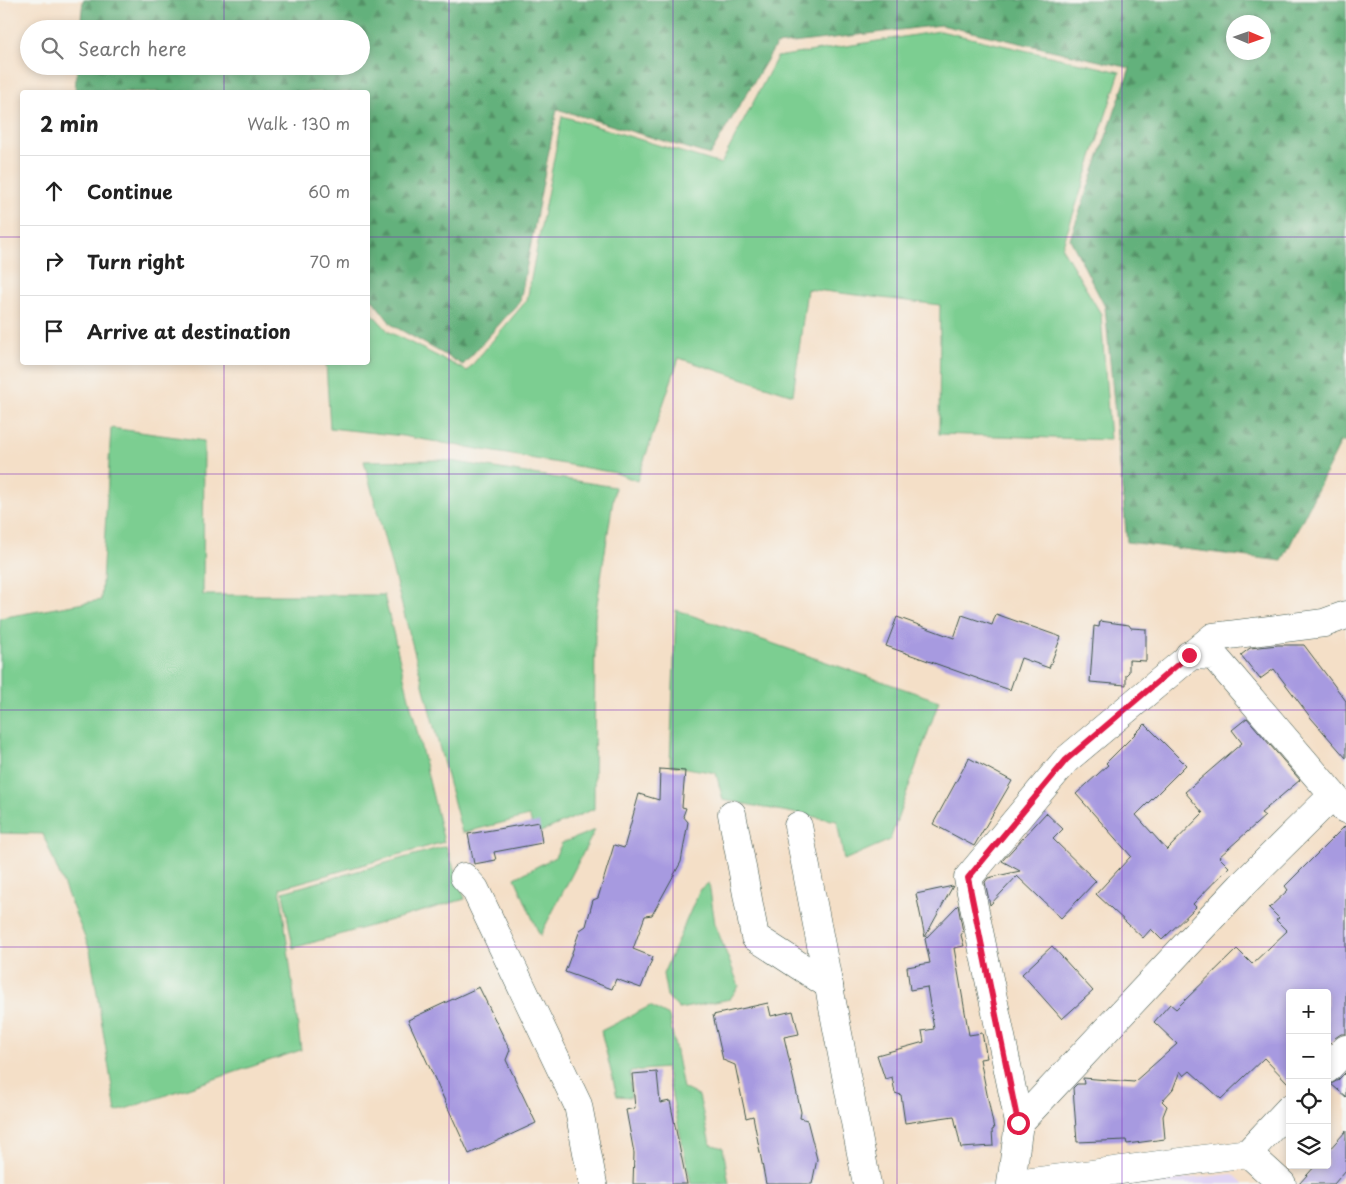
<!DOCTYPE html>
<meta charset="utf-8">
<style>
body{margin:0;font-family:"Playpen Sans",sans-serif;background:#f6f6f6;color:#222}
.controls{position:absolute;right:15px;bottom:15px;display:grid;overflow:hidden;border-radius:5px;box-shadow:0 2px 8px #0003}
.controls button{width:45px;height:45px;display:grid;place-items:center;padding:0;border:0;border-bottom:1px solid #e0e0e0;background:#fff;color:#222;font:25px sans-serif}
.compass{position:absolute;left:1226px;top:15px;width:45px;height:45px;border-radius:50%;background:#fff;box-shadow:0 2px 8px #0003;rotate:92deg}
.stop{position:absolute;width:15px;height:15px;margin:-11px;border:4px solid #e11d48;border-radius:50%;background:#fff}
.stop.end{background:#e11d48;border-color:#fff;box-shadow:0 1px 5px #0008}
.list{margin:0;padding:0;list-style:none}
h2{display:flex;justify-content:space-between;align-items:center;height:65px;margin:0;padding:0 20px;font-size:21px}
h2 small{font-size:16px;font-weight:400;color:#767676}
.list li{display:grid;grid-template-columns:32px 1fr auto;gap:15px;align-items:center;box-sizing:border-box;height:70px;padding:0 20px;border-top:1px solid #e0e0e0}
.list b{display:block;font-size:19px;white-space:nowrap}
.list em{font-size:16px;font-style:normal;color:#767676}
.icon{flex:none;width:28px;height:28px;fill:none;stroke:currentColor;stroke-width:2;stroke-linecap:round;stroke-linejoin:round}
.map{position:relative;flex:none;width:1346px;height:1184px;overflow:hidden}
.search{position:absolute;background:#fff;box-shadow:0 2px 8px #0003;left:20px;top:20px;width:350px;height:55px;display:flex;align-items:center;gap:12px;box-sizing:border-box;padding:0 18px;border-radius:28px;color:#767676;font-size:19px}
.panel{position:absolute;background:#fff;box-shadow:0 2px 8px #0003;left:20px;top:90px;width:350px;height:275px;border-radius:5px}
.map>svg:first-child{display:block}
.built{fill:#e0d4f4}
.grass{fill:#7bce91;stroke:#4d8662}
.forest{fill:url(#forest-firs);stroke:#427758;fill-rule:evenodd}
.building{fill:#a79ae0}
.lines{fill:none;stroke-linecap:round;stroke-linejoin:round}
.minor-casing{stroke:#3f554a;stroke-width:29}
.minor{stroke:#fff;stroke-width:28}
.route{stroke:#e11d48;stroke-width:6}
.grid{fill:none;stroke:#7b2cbf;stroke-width:1;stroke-opacity:0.55}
</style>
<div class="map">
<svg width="1346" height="1184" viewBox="0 0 1346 1184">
<defs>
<pattern id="forest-firs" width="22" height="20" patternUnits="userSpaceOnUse" patternTransform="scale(1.25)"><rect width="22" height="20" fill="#64b17b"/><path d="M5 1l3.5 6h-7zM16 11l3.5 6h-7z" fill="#529166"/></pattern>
</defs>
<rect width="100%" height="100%" fill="#f6f6f2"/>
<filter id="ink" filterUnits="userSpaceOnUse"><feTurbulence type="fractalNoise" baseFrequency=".02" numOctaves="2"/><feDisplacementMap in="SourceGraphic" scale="10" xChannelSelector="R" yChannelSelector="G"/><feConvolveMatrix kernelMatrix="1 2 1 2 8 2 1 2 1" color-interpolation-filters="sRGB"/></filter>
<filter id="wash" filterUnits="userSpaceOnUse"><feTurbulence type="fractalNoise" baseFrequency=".0096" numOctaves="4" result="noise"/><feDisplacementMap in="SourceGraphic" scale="20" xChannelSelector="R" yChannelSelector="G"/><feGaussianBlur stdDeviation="1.12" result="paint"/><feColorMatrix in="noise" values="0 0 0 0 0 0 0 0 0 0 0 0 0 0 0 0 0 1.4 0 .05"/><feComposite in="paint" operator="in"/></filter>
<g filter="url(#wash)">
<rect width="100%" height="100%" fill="#f4dfc7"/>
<path class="built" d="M 1233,1174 L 1244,1184 L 1136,1184 Z"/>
<g class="grass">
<path d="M 940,31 L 1120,72 L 1062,248 L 1101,314 L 1110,440 L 939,434 L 940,305 L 807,289 L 793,395 L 679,358 L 637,481 L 616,473 L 403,436 L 330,428 L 326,363 L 368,362 L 368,309 L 389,332 L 467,371 L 527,300 L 562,116 L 721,164 L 777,57 Z"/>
<path d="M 111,428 L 204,441 L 203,595 L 384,595 L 444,842 L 280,888 L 301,1050 L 116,1112 L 90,950 L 43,834 L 0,833 L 0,618 L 101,600 Z"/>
<path d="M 443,460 L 615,487 L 595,617 L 594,809 L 536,834 L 529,816 L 462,833 L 364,461 Z"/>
<path d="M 676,610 L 939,701 L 890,840 L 844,860 L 837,821 L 723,800 L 716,773 L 670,765 Z"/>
<path d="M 595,830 L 540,936 L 515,878 L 555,857 L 562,843 Z"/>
<path d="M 446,846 L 465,899 L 293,948 L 283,892 Z"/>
<path d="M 709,883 L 715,924 L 739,986 L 730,999 L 679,1009 L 667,996 L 663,974 L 700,889 Z"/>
<path d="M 650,1006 L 669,1016 L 683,1088 L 699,1096 L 710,1144 L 723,1148 L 729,1184 L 691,1184 L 666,1068 L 630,1071 L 631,1097 L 617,1096 L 601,1031 Z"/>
</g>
<path class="forest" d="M 83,0 L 1346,0 L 1346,441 L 1341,442 L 1282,561 L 1127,542 L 1105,307 L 1070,239 L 1130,68 L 941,25 L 776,45 L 710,155 L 557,109 L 520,301 L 463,365 L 392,325 L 368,294 L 368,92 L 75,92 L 77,66 L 361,66 L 361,29 L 80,29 ZM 1234,22 L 1264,22 L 1264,52 L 1234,52 Z"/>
<g id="blocks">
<g class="building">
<path d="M 996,614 L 1061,637 L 1049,668 L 1021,658 L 1010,690 L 886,646 L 897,617 L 954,638 L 962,615 L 992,625 Z"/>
<path d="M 1100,621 L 1129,625 L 1131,628 L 1146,629 L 1146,661 L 1129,660 L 1129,672 L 1126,675 L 1126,685 L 1090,682 L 1094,626 L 1099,627 Z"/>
<path d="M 1278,645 L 1304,645 L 1346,701 L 1346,758 L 1311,718 L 1274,669 L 1260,679 L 1241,655 L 1250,648 Z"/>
<path d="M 1247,718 L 1300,780 L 1261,813 L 1265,816 L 1219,857 L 1229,867 L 1193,904 L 1196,907 L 1162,940 L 1151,929 L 1143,938 L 1096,894 L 1131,856 L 1076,794 L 1108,765 L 1106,763 L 1145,724 L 1186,765 L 1136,815 L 1167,850 L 1203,813 L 1185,792 L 1242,743 L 1232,730 Z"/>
<path d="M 969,758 L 1012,781 L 974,846 L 933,824 Z"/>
<path d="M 660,769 L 685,771 L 682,807 L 686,808 L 683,816 L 688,822 L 681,862 L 652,915 L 645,916 L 633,949 L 653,957 L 641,988 L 616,979 L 612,989 L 565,972 L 580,930 L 586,926 L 593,900 L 598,898 L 614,845 L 624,848 L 639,794 L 659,800 Z"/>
<path d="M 1046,813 L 1063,829 L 1053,839 L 1096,881 L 1061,918 L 1017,876 L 990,905 L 985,882 L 988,878 L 1020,871 L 1002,861 Z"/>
<path d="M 539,822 L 542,843 L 494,852 L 496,860 L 474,864 L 468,834 Z"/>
<path d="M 1346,825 L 1346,1034 L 1341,1034 L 1335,1038 L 1327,1046 L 1327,993 L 1290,993 L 1290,1085 L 1264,1058 L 1221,1099 L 1190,1071 L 1184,1076 L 1180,1071 L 1173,1089 L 1162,1101 L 1167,1106 L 1163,1116 L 1165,1139 L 1127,1144 L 1126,1140 L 1077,1142 L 1073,1088 L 1077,1084 L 1084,1084 L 1083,1078 L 1134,1082 L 1177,1044 L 1154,1022 L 1170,1004 L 1176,1009 L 1237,949 L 1252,964 L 1287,931 L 1276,920 L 1279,918 L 1269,908 L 1288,890 L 1285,886 Z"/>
<path d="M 953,886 L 925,937 L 916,894 Z"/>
<path d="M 958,905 L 963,932 L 961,935 L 964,946 L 954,948 L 969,1035 L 982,1033 L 987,1058 L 980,1059 L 994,1129 L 992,1130 L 993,1146 L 961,1148 L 954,1116 L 905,1123 L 901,1095 L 895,1093 L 892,1077 L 885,1079 L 877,1055 L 924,1042 L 922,1031 L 934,1029 L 927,987 L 910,990 L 907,967 L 930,963 L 925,939 Z"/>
<path d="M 1052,946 L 1093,991 L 1062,1019 L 1022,974 Z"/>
<path d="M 479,987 L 510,1050 L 506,1060 L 536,1123 L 469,1154 L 408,1020 Z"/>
<path d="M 768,1003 L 771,1016 L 793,1011 L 799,1034 L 784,1037 L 801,1112 L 800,1118 L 807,1120 L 817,1159 L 812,1184 L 766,1184 L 753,1116 L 746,1118 L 735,1065 L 723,1060 L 713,1015 Z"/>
<path d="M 657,1072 L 660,1103 L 670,1101 L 687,1184 L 633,1184 L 634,1153 L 626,1110 L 635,1108 L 632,1074 Z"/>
<path d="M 1346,1072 L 1346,1097 L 1331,1084 L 1338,1080 Z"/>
<path d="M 1346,1131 L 1346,1170 L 1334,1184 L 1299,1184 L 1316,1165 L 1327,1165 L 1327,1152 Z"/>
</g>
</g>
</g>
<g filter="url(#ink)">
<use href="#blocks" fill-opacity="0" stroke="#3f554a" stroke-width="1"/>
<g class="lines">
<defs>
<g id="minor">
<path d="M 1189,655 L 1214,656 L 1345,809"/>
<path d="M 732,814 L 755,937 L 829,985"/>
<path d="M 798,826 L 867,1184"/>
<path d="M 464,877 L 475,889 L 578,1105 L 593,1184"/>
<path d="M 1327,1069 L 1346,1049"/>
<path d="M 1019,1123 L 1241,886 L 1333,795"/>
<path d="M 1248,1153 L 1282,1184"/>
<path d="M 1011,1184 L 1019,1123 L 968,878 L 1066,760 L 1213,637 L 1324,623 L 1346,615"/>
<path d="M 1017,1184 L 1248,1153 L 1290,1108"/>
</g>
</defs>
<use href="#minor" class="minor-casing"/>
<use href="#minor" class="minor"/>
</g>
</g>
<g class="lines" filter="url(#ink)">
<path class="route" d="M 1018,1123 L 968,878 L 1066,760 L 1189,655"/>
</g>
<path class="grid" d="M 224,0 L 224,29M 449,0 L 449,1184M 673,0 L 673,1184M 897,0 L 897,1184M 1122,0 L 1122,1184M 224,66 L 224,92M 0,237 L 22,237M 368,237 L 1346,237M 224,362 L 224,1184M 0,474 L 1346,474M 0,710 L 1346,710M 0,947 L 1346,947"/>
</svg>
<div class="controls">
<button>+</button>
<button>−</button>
<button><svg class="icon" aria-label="locate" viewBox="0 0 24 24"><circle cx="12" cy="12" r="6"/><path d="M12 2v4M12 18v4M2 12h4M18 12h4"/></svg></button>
<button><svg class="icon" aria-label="layers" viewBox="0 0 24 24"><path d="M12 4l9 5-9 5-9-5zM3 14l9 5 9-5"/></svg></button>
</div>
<svg class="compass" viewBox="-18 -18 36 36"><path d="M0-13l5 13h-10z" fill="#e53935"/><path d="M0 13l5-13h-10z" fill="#767676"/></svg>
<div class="stop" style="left:1018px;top:1123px"></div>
<div class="stop end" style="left:1189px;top:655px"></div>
<div class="search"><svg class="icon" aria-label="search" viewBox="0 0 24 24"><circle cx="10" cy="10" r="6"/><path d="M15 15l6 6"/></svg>Search here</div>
<section class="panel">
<h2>2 min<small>Walk · 130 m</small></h2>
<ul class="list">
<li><svg class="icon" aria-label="ahead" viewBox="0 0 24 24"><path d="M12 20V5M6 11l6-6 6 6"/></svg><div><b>Continue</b></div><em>60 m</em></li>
<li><svg class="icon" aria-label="right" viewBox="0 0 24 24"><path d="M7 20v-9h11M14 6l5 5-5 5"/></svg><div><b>Turn right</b></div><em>70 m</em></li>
<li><svg class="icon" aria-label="arrive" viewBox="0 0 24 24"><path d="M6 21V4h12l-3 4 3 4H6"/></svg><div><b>Arrive at destination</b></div></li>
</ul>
</section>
</div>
